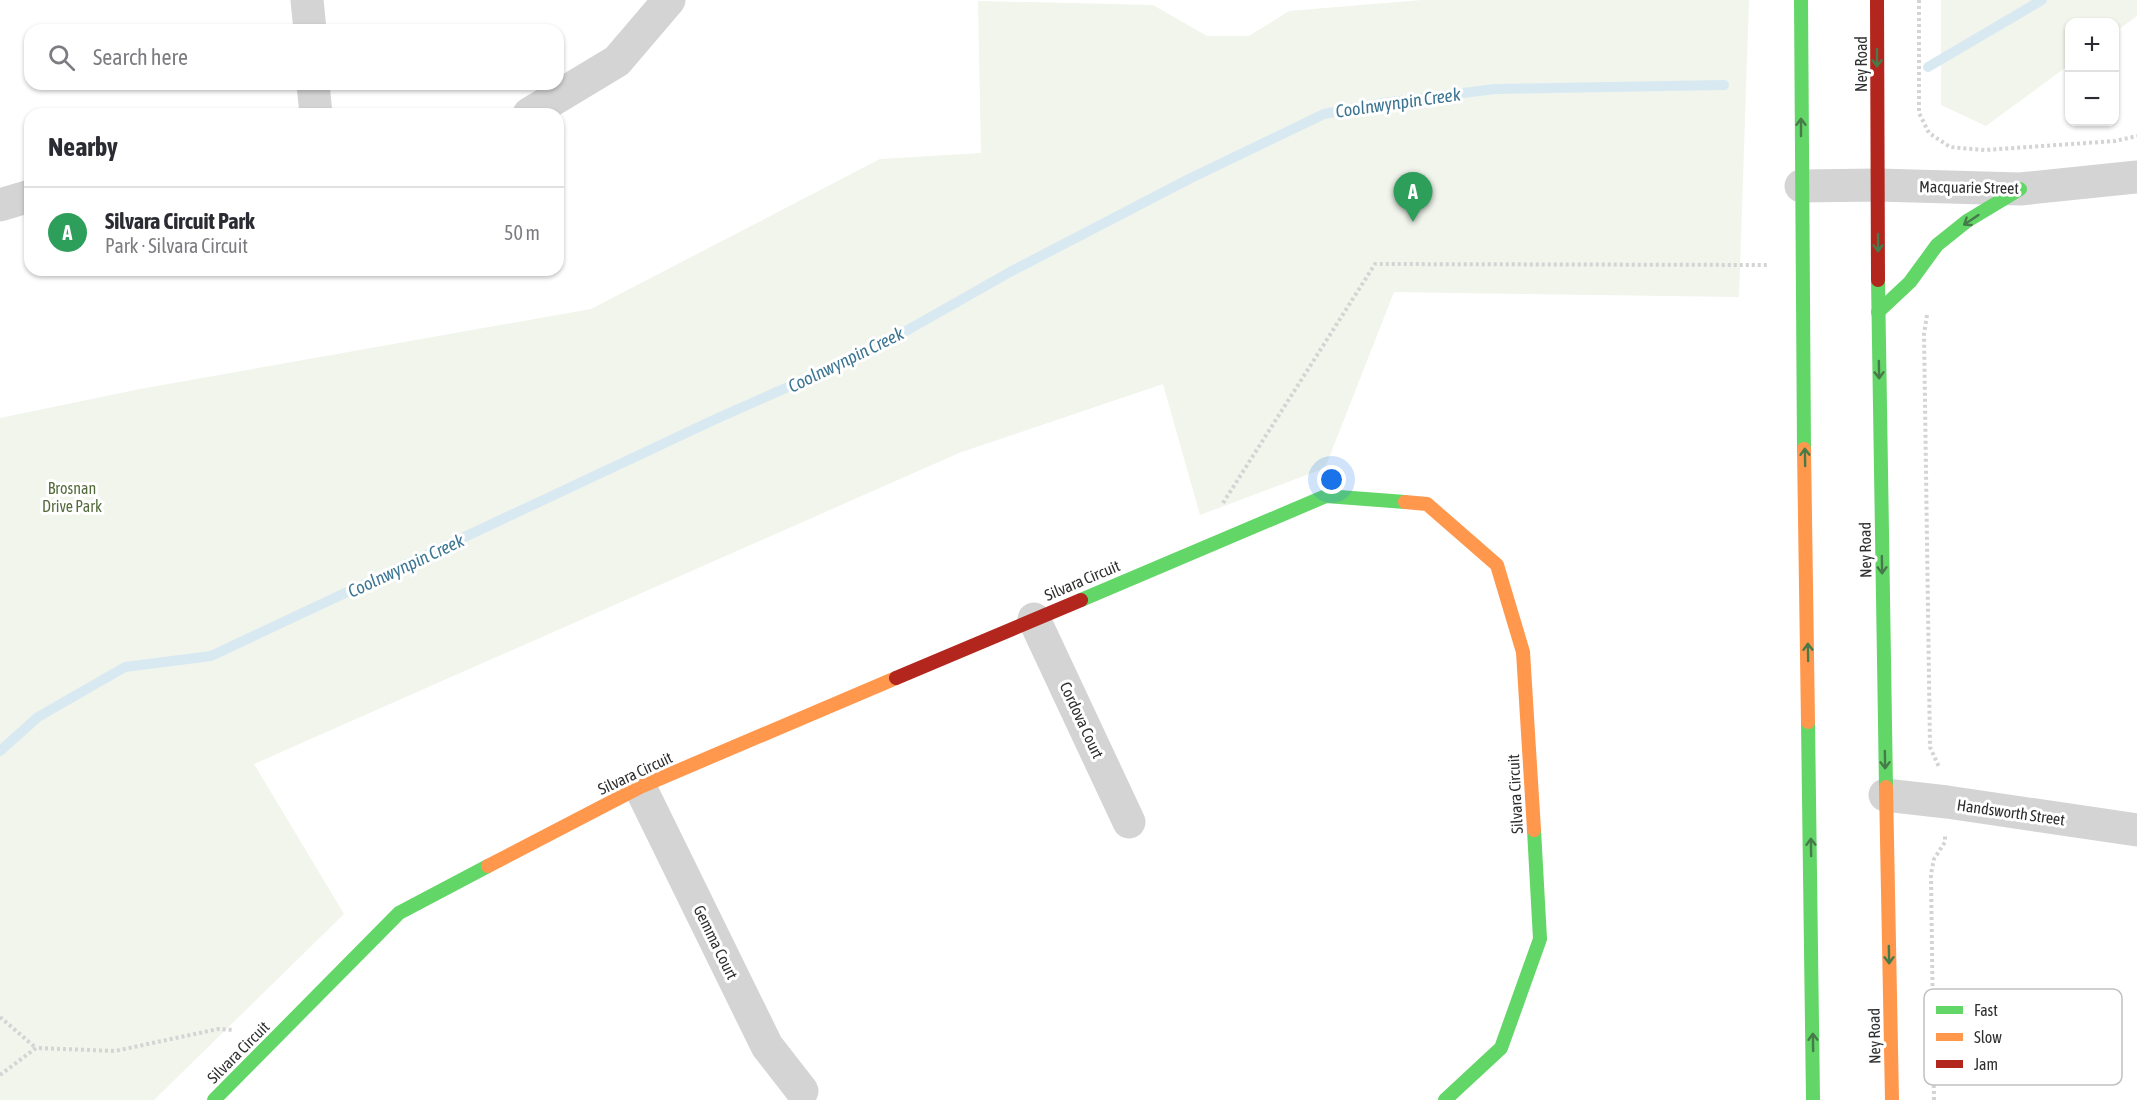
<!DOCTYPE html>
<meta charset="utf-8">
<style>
body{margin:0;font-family:"Asap Condensed",sans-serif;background:#f7f7f7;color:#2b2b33}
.controls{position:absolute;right:18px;top:18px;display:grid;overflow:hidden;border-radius:12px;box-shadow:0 2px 4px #0004}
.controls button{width:54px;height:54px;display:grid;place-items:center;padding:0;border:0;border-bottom:2px solid #e1e1e2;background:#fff;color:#2b2b33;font:30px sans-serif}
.you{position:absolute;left:1332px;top:480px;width:21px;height:21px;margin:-15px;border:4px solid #fff;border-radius:50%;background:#1a73e8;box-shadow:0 0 0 9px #1a73e833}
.badge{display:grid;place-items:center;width:39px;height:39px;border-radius:50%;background:#787878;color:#fff;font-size:20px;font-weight:700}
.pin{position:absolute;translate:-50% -50px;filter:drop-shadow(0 2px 3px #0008)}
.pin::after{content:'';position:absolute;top:32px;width:21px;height:18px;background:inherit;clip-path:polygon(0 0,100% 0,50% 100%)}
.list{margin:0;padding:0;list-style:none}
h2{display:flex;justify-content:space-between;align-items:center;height:78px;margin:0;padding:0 24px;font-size:26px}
h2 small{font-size:20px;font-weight:400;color:#7c7c81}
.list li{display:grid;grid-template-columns:39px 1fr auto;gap:18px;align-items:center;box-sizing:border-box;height:90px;padding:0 24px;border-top:2px solid #e1e1e2}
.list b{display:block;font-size:22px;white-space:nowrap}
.list p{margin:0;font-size:20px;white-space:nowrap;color:#7c7c81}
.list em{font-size:20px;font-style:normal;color:#7c7c81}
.icon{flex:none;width:33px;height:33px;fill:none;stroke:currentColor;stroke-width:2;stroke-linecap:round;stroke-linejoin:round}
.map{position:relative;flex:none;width:2137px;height:1100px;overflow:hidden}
.search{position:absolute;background:#fff;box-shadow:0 2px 4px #0004;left:24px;top:24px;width:540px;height:66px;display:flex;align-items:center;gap:15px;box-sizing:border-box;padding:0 21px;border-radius:18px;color:#7c7c81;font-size:22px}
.panel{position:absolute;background:#fff;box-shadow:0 2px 4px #0004;left:24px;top:108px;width:540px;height:168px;border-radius:18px}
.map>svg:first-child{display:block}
.green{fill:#f1f5ec}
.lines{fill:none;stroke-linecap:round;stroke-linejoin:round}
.stream{stroke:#d9e9f2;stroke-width:10}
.path{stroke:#d4d4d4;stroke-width:4;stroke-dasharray:3 3;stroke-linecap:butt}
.street{stroke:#d4d4d4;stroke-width:33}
.fast{stroke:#63d668;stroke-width:14}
.slow{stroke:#ff974d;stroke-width:14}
.jam{stroke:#b3261e;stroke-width:14}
.oneway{stroke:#467a49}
.labels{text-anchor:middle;stroke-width:6;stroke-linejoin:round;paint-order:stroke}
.street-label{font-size:16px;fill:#2f2f2f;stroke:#fff}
.park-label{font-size:16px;fill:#546b3c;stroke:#fff}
.water-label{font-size:18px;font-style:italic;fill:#3c7592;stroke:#fff}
.key{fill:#fff;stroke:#c1c1c1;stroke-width:1.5}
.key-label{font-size:16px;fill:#2f2f2f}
</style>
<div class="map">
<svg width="2137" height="1100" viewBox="0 0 2137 1100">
<rect width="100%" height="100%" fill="#fff"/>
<g class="green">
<path d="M 1422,0 L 1749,0 L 1739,297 L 1394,292 L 1325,468 L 1200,515 L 1163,384 L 959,453 L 254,764 L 344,914 L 154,1100 L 0,1100 L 0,418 L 140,389 L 591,309 L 880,159 L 981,153 L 978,1 L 1153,5 L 1207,36 L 1249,36 L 1289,11 Z"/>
<path d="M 1941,0 L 2137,0 L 2137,16 L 2115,32 L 2114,22 L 2070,22 L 2069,65 L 1986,126 L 1941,105 Z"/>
</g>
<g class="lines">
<g class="stream">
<path d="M 1928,67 L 2042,0"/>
<path d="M 0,751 L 38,717 L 125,667 L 211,656 L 718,418 L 876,348 L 1010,272 L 1189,179 L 1324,114 L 1383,103 L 1495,89 L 1724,85"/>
</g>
<g class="path">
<path d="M 1919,0 L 1919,113 L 1929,133 L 1950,147 L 1985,150 L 2115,141 L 2137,136"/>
<path d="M 1927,315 L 1924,334 L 1930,747 L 1939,767"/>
<path d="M 1223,503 L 1375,264 L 1768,265"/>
<path d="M 0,1017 L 36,1048"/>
<path d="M 0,1075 L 36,1048 L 115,1051 L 218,1029 L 234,1030"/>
<path d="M 1934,1100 L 1931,874 L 1934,859 L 1945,842 L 1945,834"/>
</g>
<g class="street">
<path d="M 307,0 L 310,30"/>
<path d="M 313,84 L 316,114"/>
<path d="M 529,114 L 617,61 L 669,0"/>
<path d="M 1801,186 L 1878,185 L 2020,189 L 2137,177"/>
<path d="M 0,205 L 30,196"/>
<path d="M 1034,619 L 1129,822"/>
<path d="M 640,787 L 767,1046 L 802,1091"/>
<path d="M 1885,795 L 1947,802 L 2137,830"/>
</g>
<g class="fast">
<path d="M 1801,0 L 1804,449"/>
<path d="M 1878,280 L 1886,787"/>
<path d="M 1878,312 L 1910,282 L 1937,245 L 1967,221 L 2020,189"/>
<path d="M 1081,600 L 1326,496 L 1405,502"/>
<path d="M 1808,722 L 1813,1100"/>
<path d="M 214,1100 L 399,913 L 488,866"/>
<path d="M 1445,1100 L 1501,1048 L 1540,939 L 1534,830"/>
</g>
<g class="slow">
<path d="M 1804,449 L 1808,722"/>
<path d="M 1405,502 L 1427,504 L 1497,565 L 1523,652 L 1534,830"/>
<path d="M 1886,787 L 1892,1100"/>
<path d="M 488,866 L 640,787 L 896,678"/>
</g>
<g class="jam">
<path d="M 1877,0 L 1878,280"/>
<path d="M 896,678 L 1081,600"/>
</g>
</g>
<defs><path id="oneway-shaft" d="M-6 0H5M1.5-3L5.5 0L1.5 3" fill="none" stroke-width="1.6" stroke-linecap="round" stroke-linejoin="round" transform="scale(1.5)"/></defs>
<g class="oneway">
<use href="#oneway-shaft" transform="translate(1877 58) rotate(90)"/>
<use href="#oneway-shaft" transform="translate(1801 127) rotate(-90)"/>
<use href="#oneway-shaft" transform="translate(1971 220) rotate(146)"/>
<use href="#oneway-shaft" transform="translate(1878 243) rotate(90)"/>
<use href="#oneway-shaft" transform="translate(1879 370) rotate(89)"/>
<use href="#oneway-shaft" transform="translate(1805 457) rotate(-91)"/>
<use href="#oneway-shaft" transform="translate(1882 565) rotate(89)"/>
<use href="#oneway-shaft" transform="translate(1808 652) rotate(-91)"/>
<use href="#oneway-shaft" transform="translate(1885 760) rotate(89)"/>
<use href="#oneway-shaft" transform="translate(1811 847) rotate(-91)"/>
<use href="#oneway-shaft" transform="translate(1889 955) rotate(89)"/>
<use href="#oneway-shaft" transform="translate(1813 1042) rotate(-91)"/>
</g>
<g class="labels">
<g class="street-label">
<text transform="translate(1861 64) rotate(-90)" y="6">Ney Road</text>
<text transform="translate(1969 187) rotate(1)" y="6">Macquarie Street</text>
<text transform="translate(1865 550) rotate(-91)" y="6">Ney Road</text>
<text transform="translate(1082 580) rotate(-23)" y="6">Silvara Circuit</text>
<text transform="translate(1082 720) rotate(65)" y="6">Cordova Court</text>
<text transform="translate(635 773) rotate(-25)" y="6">Silvara Circuit</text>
<text transform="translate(1515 794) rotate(-93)" y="6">Silvara Circuit</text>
<text transform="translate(2011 812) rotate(8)" y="6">Handsworth Street</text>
<text transform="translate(716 942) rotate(64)" y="6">Gemma Court</text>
<text transform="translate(1874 1036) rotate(-91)" y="6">Ney Road</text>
<text transform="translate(238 1052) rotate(-45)" y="6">Silvara Circuit</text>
</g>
<g class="park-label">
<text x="72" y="494">Brosnan<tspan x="72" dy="18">Drive Park</tspan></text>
</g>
<g class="water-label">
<text transform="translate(1398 103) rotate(-8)" y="6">Coolnwynpin Creek</text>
<text transform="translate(846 360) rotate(-26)" y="6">Coolnwynpin Creek</text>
<text transform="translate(406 566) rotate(-25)" y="6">Coolnwynpin Creek</text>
</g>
</g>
<rect x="1924" y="989" width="198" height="96" rx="9" class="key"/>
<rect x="1936" y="1006" width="27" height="8" fill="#63d668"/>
<rect x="1936" y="1033" width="27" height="8" fill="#ff974d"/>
<rect x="1936" y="1060" width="27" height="8" fill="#b3261e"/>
<g class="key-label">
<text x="1974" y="1016">Fast</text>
<text x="1974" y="1043">Slow</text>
<text x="1974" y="1070">Jam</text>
</g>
</svg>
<div class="controls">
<button>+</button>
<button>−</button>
</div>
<div class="you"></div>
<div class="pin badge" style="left:1413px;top:222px;background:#2e9e5b">A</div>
<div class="search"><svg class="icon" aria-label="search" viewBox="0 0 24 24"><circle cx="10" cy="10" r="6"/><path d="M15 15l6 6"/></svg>Search here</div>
<section class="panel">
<h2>Nearby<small></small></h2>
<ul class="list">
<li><span class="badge" style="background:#2e9e5b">A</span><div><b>Silvara Circuit Park</b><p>Park · Silvara Circuit</p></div><em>50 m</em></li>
</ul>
</section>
</div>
